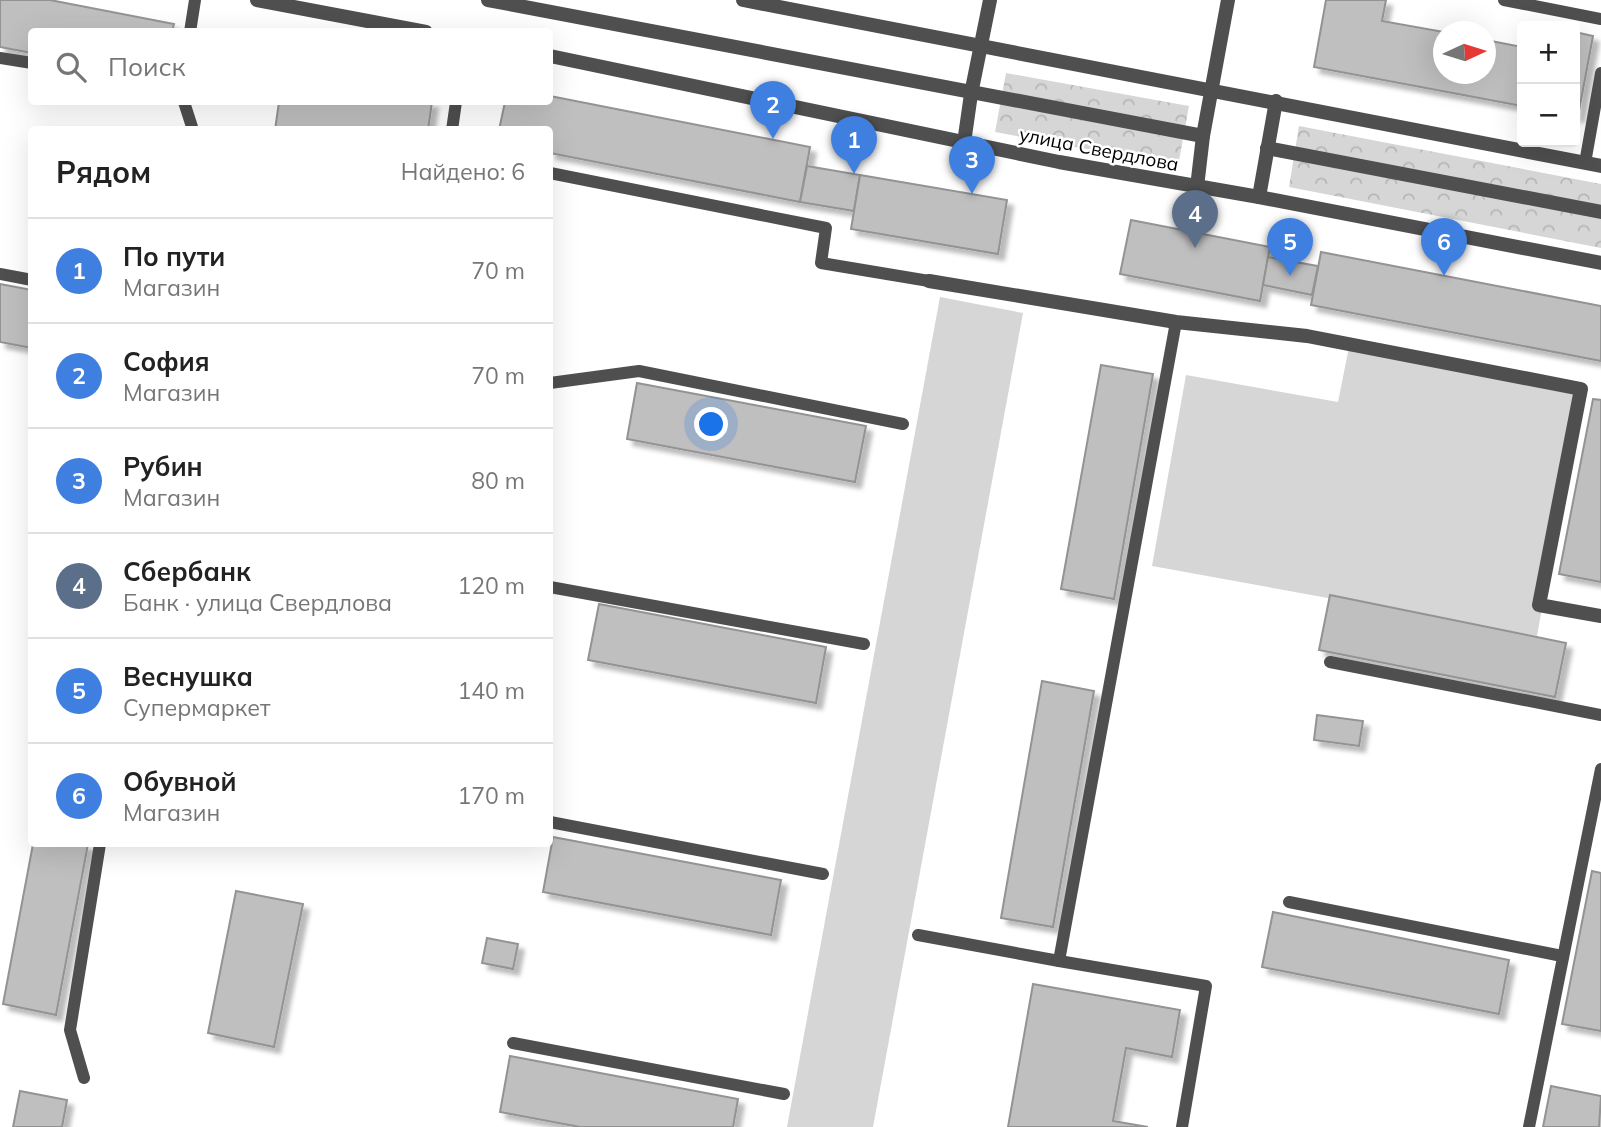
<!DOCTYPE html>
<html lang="ru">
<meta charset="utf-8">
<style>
body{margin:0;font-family:Mulish,sans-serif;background:#f6f6f6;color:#222}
.controls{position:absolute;right:21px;top:21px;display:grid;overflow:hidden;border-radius:7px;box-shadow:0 7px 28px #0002}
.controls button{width:63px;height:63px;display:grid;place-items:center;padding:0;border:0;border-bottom:2px solid #e0e0e0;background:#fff;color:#222;font:35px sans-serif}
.compass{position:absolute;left:1433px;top:21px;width:63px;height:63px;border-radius:50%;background:#fff;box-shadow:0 7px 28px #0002;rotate:86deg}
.you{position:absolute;left:712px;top:425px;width:24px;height:24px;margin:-18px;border:5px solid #fff;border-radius:50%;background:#1a73e8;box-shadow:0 0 0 10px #1a73e833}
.badge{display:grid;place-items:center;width:46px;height:46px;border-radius:50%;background:#1a73e8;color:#fff;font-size:23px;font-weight:700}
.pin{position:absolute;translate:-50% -58px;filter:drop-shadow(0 2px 4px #0008)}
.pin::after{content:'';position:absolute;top:37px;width:24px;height:21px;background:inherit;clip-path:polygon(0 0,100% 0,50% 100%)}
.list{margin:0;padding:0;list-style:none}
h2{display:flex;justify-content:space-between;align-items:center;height:91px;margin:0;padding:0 28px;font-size:30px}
h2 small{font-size:23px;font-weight:400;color:#767676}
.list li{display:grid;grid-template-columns:46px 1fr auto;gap:21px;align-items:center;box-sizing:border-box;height:105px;padding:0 28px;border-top:2px solid #e0e0e0}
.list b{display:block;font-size:26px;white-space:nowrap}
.list p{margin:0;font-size:23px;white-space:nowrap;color:#767676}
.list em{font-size:23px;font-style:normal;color:#767676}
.icon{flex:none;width:38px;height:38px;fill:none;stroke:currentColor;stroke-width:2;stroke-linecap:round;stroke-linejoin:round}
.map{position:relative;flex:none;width:1601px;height:1127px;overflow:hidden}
.search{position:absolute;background:#fff;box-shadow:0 7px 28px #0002;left:28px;top:28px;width:525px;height:77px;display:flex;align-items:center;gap:18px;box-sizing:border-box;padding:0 24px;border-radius:7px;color:#767676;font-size:26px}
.panel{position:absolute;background:#fff;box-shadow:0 7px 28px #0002;left:28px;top:126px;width:525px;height:721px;border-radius:7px}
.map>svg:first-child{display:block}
.green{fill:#d6d6d6}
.forest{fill:url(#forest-crowns)}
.building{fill:#bfbfbf;stroke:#939393;stroke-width:2;filter:url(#shadow)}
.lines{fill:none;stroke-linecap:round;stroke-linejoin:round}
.service{stroke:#4f4f4f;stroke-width:12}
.pedestrian{stroke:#4f4f4f;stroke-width:14}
.minor{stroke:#4f4f4f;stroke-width:14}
.tertiary{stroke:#4f4f4f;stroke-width:14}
.labels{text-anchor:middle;stroke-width:5;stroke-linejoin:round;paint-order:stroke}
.street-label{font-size:19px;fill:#000;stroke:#fff}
</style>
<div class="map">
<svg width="1601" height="1127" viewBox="0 0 1601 1127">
<defs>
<pattern id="forest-crowns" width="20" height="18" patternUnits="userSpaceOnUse" patternTransform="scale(1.75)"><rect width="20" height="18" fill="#d6d6d6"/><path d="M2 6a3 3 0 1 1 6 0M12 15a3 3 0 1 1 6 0" fill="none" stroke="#b6b6b6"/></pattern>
<filter id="shadow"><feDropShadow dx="6" dy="6" stdDeviation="2" flood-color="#0004"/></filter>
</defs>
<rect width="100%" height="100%" fill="#fff"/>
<g class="green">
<path d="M 940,297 L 1023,313 L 873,1127 L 787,1127 Z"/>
<path d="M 1349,347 L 1581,389 L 1537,636 L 1152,566 L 1186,375 L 1338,402 Z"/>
</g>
<g class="forest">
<path d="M 1006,73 L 1189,106 L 1178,166 L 995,132 Z"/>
<path d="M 1299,126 L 1601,184 L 1601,248 L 1289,187 Z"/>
</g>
<g class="building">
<path d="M 0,0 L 50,0 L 174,24 L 172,32 L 32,32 L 32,53 L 0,47 Z"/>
<path d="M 1326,0 L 1386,0 L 1382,21 L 1444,32 L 1444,74 L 1486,74 L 1486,40 L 1522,47 L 1522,106 L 1314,67 Z"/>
<path d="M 1575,32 L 1593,36 L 1578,116 L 1575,116 Z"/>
<path d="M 550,96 L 810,147 L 800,202 L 550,153 L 550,130 L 499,130 L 505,102 L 550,102 Z"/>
<path d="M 279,102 L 432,102 L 428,130 L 275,130 Z"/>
<path d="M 807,166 L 860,175 L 854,211 L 800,202 Z"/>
<path d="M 860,175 L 1007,200 L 998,254 L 851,229 Z"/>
<path d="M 1131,220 L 1270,247 L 1260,301 L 1120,274 Z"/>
<path d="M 1321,252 L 1601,306 L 1601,361 L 1311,305 Z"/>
<path d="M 1268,257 L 1318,266 L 1312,295 L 1263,285 Z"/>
<path d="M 0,284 L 32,290 L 32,348 L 0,342 Z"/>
<path d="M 1101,365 L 1153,374 L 1114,599 L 1061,589 Z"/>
<path d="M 637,383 L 866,426 L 855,482 L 627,439 Z"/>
<path d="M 1593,399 L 1601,400 L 1601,582 L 1559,574 Z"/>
<path d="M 1330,595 L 1566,643 L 1555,697 L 1319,650 Z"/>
<path d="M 599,604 L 826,647 L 816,703 L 588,660 Z"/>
<path d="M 1042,681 L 1094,691 L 1053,927 L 1001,918 Z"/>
<path d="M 1317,715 L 1363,721 L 1359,746 L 1314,740 Z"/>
<path d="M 553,837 L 781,880 L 771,935 L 543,892 Z"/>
<path d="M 33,844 L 88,844 L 56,1015 L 3,1004 Z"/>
<path d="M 1592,871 L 1601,873 L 1601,1031 L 1562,1024 Z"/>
<path d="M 236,891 L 303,904 L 274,1047 L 208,1033 Z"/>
<path d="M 1273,912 L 1509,960 L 1499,1014 L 1262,967 Z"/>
<path d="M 487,938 L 518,944 L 513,969 L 482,963 Z"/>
<path d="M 1033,984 L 1180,1010 L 1172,1057 L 1126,1048 L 1113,1121 L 1148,1127 L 1008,1127 Z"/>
<path d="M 510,1056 L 738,1099 L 733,1127 L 580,1127 L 500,1112 Z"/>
<path d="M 1551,1086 L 1601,1096 L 1599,1127 L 1543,1127 Z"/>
<path d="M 20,1091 L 67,1100 L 62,1127 L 13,1127 Z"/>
</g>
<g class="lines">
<g class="service">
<path d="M 1504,0 L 1601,19"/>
<path d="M 190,32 L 195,0"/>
<path d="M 0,58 L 32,63"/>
<path d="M 184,102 L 193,130"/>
<path d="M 452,130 L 456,102"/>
<path d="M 1585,163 L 1601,73"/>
<path d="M 550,173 L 826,228 L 821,263 L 929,281"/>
<path d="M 0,274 L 32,280"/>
<path d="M 550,383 L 639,371 L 903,424"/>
<path d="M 550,587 L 864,644"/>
<path d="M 1330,662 L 1601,715"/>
<path d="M 550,822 L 823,874"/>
<path d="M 1289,902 L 1562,956"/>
<path d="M 918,935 L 1059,961 L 1176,322"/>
<path d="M 1059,961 L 1206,986 L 1182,1127"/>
<path d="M 513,1043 L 784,1094"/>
<path d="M 84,1078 L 70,1030 L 100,844"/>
<path d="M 1529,1127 L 1601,769"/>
</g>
<g class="pedestrian">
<path d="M 488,0 L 1203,136"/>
<path d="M 1267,148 L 1601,212"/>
</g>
<g class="minor">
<path d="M 964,143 L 971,94 L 990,0"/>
<path d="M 1197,187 L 1203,136 L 1228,0"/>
<path d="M 929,281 L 1176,322 L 1307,336 L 1581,389 L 1539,605 L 1601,616"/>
</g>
<g class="tertiary">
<path d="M 257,0 L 426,32"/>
<path d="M 743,0 L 1601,166"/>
<path d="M 550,56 L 1059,162 L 1259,197 L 1601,263"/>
<path d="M 1259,197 L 1276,101"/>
</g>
</g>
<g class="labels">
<g class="street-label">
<text transform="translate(1099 149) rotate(11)" y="7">улица Свердлова</text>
</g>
</g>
</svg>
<div class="controls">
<button>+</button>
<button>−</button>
</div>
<svg class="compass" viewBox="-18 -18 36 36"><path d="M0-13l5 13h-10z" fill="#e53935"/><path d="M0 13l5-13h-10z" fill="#767676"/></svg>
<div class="you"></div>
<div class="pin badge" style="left:854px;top:174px;background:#3f7fe0">1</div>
<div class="pin badge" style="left:773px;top:139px;background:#3f7fe0">2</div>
<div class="pin badge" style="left:972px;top:194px;background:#3f7fe0">3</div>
<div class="pin badge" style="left:1195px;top:248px;background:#5c6f8a">4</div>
<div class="pin badge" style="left:1290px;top:276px;background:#3f7fe0">5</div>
<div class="pin badge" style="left:1444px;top:276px;background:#3f7fe0">6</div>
<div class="search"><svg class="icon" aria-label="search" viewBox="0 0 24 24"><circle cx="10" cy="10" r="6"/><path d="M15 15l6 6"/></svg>Поиск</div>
<section class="panel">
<h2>Рядом<small>Найдено: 6</small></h2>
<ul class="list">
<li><span class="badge" style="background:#3f7fe0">1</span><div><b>По пути</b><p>Магазин</p></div><em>70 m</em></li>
<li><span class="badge" style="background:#3f7fe0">2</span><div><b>София</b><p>Магазин</p></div><em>70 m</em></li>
<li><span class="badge" style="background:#3f7fe0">3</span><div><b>Рубин</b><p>Магазин</p></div><em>80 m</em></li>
<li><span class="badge" style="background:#5c6f8a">4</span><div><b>Сбербанк</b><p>Банк · улица Свердлова</p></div><em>120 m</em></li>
<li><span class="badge" style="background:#3f7fe0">5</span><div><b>Веснушка</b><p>Супермаркет</p></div><em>140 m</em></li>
<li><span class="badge" style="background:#3f7fe0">6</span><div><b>Обувной</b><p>Магазин</p></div><em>170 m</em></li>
</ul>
</section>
</div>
